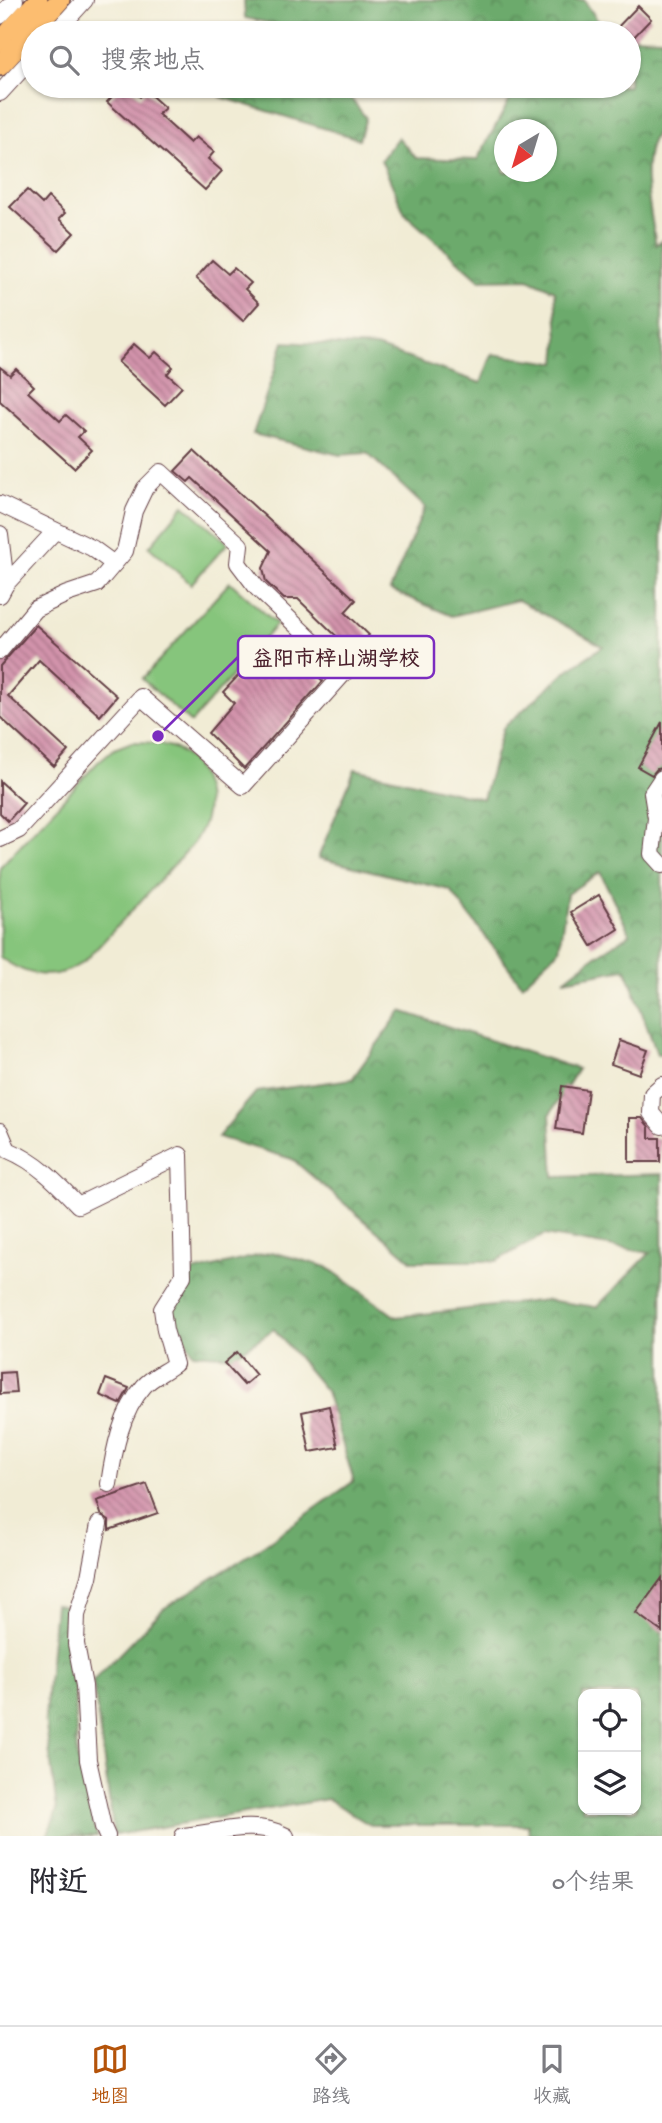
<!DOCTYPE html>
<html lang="zh">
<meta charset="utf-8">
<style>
body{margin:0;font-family:"Gochi Hand","LXGW WenKai TC",sans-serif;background:#f2f2f3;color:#2b2b33}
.controls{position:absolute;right:21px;bottom:21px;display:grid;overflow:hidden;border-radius:14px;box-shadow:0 2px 5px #0004}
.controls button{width:63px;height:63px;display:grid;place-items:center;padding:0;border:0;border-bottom:2px solid #e1e1e2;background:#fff;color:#2b2b33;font:35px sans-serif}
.compass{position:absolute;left:494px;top:119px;width:63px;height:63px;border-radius:50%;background:#fff;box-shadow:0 2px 5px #0004;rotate:218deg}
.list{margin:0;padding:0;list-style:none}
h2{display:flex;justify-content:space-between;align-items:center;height:91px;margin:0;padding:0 28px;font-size:30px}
h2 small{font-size:23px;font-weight:400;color:#7c7c81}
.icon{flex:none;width:38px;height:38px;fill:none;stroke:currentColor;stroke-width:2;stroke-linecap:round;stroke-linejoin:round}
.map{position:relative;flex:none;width:662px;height:1836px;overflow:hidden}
.search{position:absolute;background:#fff;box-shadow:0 2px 5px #0004;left:21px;right:21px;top:21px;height:77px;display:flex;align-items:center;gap:18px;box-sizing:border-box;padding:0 24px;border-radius:38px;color:#7c7c81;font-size:26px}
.sheet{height:189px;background:#fff}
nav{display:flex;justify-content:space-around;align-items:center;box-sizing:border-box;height:98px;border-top:2px solid #e1e1e2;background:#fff;font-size:19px;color:#7c7c81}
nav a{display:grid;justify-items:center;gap:4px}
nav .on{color:#b45309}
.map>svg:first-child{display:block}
.forest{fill:url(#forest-crowns);stroke:#5b644c;stroke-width:2;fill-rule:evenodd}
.pitch{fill:#86c57c;stroke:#687254;stroke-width:2}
.building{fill:url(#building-back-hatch)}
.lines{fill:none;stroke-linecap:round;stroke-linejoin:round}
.minor-casing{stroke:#633e44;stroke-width:18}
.major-casing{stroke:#633e44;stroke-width:22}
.minor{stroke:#fff;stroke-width:16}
.major{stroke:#fcbd6f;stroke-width:19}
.leader{fill:none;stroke:#7b2cbf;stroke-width:2.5}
.callout-dot{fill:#7b2cbf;stroke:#fbf7ec;stroke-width:2.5}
.callout{fill:#fbf7ec;stroke:#7b2cbf;stroke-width:2.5}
.callout-label{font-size:21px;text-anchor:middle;font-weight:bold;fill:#4a1f2b}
</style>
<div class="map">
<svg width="662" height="1836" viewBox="0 0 662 1836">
<defs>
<pattern id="forest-crowns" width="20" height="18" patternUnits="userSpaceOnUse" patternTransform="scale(1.75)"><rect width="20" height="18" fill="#6caa6c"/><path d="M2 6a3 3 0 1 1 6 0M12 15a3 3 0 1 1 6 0" fill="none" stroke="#5b8a59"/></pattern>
<pattern id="building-back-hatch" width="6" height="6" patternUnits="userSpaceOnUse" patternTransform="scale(1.75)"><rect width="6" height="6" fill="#d293ab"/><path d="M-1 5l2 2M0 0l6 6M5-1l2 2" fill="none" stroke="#ac778b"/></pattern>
</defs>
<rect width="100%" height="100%" fill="#fbf7ec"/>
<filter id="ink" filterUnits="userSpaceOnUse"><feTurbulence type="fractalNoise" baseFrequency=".0143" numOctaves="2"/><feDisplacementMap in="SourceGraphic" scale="14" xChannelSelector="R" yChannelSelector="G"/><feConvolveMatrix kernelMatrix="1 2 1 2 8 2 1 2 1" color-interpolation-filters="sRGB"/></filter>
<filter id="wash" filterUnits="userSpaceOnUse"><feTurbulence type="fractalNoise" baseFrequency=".00686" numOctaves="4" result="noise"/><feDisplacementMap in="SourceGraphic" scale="28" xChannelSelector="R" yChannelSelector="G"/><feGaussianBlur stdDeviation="1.57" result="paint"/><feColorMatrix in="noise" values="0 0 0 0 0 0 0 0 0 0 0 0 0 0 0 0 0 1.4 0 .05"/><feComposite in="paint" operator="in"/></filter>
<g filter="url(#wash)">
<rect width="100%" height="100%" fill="#f1ecd5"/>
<g class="forest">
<path d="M 244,0 L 584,0 L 606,33 L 303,33 L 303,30 L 245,18 Z"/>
<path d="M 629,37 L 662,38 L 662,126 C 635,152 651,211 656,245 L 662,240 L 662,1054 L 657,1054 L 626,969 L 564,980 L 592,958 L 630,934 L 600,872 L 567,894 L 559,950 L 522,985 L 450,890 L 318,858 L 355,769 L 483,799 L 503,728 L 568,670 L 603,646 L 518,600 L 452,616 L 390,590 L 425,507 L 367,453 L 340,455 L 253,434 L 284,342 L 376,347 L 481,383 L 492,354 L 556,363 L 558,339 L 555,291 L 528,279 L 480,280 L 405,214 L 381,160 L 398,137 L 416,158 L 477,160 L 512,96 L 501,86 L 629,86 ZM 504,130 L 546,130 L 546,172 L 504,172 Z"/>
<path d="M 215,86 L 341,86 L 366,118 L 359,139 L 221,97 Z"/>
<path d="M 401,1011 L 578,1069 L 550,1114 L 554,1177 L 662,1174 L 662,1836 L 529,1836 L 528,1825 L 370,1825 L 328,1799 L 114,1835 L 93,1681 L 163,1609 L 257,1550 L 354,1481 L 326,1391 L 274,1329 L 233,1356 L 193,1353 L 169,1310 L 193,1272 L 272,1252 L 327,1267 L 396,1317 L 546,1300 L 597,1307 L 650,1253 L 544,1235 L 496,1261 L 412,1261 L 292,1159 L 218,1137 L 256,1092 L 352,1079 ZM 583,1694 L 636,1694 L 636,1810 L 583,1810 Z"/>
<path d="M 55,1604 L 72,1607 L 77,1757 L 97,1836 L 47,1836 L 57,1810 L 45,1718 Z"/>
</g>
<g class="pitch">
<path d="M 184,505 L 228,543 L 191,584 L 149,547 Z"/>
<path d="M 230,582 L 277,624 L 191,723 L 142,679 Z"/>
<path d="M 132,742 C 145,742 158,742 171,747 C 199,758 213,794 204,822 C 202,829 197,836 194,843 L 88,958 C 60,982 29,979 0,957 L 0,867 L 99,761 L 114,749 Z"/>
</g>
<g id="blocks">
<g class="building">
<path d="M 638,6 L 651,19 L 629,42 L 629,33 L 612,33 Z"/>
<path d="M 122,86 L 127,86 L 140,97 L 146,91 L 165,108 L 158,114 L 190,143 L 196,137 L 214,152 L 208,159 L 222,171 L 205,190 L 107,102 Z"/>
<path d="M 27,190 L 42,204 L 48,197 L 65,213 L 59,219 L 74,233 L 58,250 L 10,207 Z"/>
<path d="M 212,260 L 228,274 L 234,268 L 251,283 L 245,289 L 259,303 L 243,321 L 196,278 Z"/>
<path d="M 134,344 L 150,358 L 156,352 L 173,367 L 167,374 L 182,387 L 165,405 L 118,362 Z"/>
<path d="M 0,367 L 10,375 L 16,369 L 34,386 L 28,392 L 60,421 L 66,415 L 84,431 L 78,437 L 92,450 L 74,468 L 0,401 Z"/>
<path d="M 194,451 L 356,600 L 345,612 L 369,635 L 354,653 L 298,599 L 284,599 L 266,582 L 263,568 L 271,551 L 192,478 L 188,482 L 175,471 Z"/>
<path d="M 36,625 L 117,696 L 100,716 L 39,660 L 8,696 L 68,751 L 54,767 L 0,717 L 0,666 Z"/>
<path d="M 284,646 L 323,681 L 244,769 L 208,733 L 234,703 L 223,692 L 253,660 L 263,668 Z"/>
<path d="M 662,722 L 662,768 L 657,769 L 652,775 L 638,767 Z"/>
<path d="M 0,781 L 24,803 L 8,821 L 0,813 Z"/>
<path d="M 599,895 L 619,929 L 592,946 L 571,912 Z"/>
<path d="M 619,1040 L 648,1050 L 639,1074 L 611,1064 Z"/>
<path d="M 562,1086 L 588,1090 L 582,1133 L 556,1129 Z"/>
<path d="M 629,1118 L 642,1118 L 649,1127 L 649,1138 L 660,1138 L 660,1162 L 629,1162 Z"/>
<path d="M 237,1352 L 256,1375 L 244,1385 L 224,1363 Z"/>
<path d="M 14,1372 L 16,1393 L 0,1394 L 0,1373 Z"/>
<path d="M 106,1379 L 129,1388 L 120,1404 L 100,1395 Z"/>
<path d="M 329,1406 L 338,1447 L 310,1452 L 302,1412 Z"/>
<path d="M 147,1484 L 158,1513 L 109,1530 L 109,1520 L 101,1514 L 97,1501 Z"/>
<path d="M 662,1578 L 662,1632 L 636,1613 Z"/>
</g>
</g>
</g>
<g filter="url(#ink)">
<use href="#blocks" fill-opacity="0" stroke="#633e44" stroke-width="2"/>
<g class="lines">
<defs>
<g id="minor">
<path d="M 0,16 L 15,0"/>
<path d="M 55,33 L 85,0"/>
<path d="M 0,93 L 33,57"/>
<path d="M 0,504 L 92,548 L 114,564"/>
<path d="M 0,534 L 6,584 L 0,595"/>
<path d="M 6,584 L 55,531"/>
<path d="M 0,651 L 35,609 L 67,594 L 97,584 L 125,551 L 134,511 L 145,488 L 161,472 L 240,545 L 238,563 L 257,588 L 345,672 L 243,786 L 141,697 L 19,830 L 0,839"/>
<path d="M 662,778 L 652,793 L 656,818 L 652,854 L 662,865"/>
<path d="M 662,1085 L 652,1094 L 651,1113 L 662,1126"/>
<path d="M 0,1131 L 8,1150 C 37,1162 57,1183 78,1205 L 180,1155 L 183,1276 L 162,1309 L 165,1330 L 175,1364 C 166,1371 152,1377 144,1386 C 121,1412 114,1450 109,1484"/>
<path d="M 99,1524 L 89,1577 L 77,1615 L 76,1644 L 84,1686 L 88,1760 L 103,1827 L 107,1836"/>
<path d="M 183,1836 C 216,1833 255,1819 286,1836"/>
</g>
<g id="major">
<path d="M 0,42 L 38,0"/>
<path d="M 0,66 L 60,0"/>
</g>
</defs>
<use href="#minor" class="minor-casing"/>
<use href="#major" class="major-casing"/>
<use href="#minor" class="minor"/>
<use href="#major" class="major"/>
</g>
</g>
<path class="leader" d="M158 736L238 657"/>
<circle class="callout-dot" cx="158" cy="736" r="7"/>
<rect class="callout" x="238" y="636" width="196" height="42" rx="7"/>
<g class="callout-label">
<text x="336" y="665">益阳市梓山湖学校</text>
</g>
</svg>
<div class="controls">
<button><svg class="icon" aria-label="locate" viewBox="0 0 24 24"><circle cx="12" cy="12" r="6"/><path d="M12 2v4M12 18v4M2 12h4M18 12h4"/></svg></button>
<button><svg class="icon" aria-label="layers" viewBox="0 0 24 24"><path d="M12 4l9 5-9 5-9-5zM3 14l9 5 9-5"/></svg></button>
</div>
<svg class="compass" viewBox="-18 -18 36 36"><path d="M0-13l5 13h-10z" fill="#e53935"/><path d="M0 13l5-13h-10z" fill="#7c7c81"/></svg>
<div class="search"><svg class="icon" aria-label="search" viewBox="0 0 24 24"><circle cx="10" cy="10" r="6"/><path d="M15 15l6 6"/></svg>搜索地点</div>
</div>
<section class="sheet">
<h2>附近<small>0个结果</small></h2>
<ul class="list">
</ul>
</section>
<nav>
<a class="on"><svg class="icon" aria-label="map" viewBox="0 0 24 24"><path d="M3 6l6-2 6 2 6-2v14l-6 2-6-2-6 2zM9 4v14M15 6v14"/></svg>地图</a>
<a><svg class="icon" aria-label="directions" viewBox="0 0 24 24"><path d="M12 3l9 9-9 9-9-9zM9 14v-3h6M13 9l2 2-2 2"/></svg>路线</a>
<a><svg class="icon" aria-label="saved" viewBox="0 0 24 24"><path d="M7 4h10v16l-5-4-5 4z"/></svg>收藏</a>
</nav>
